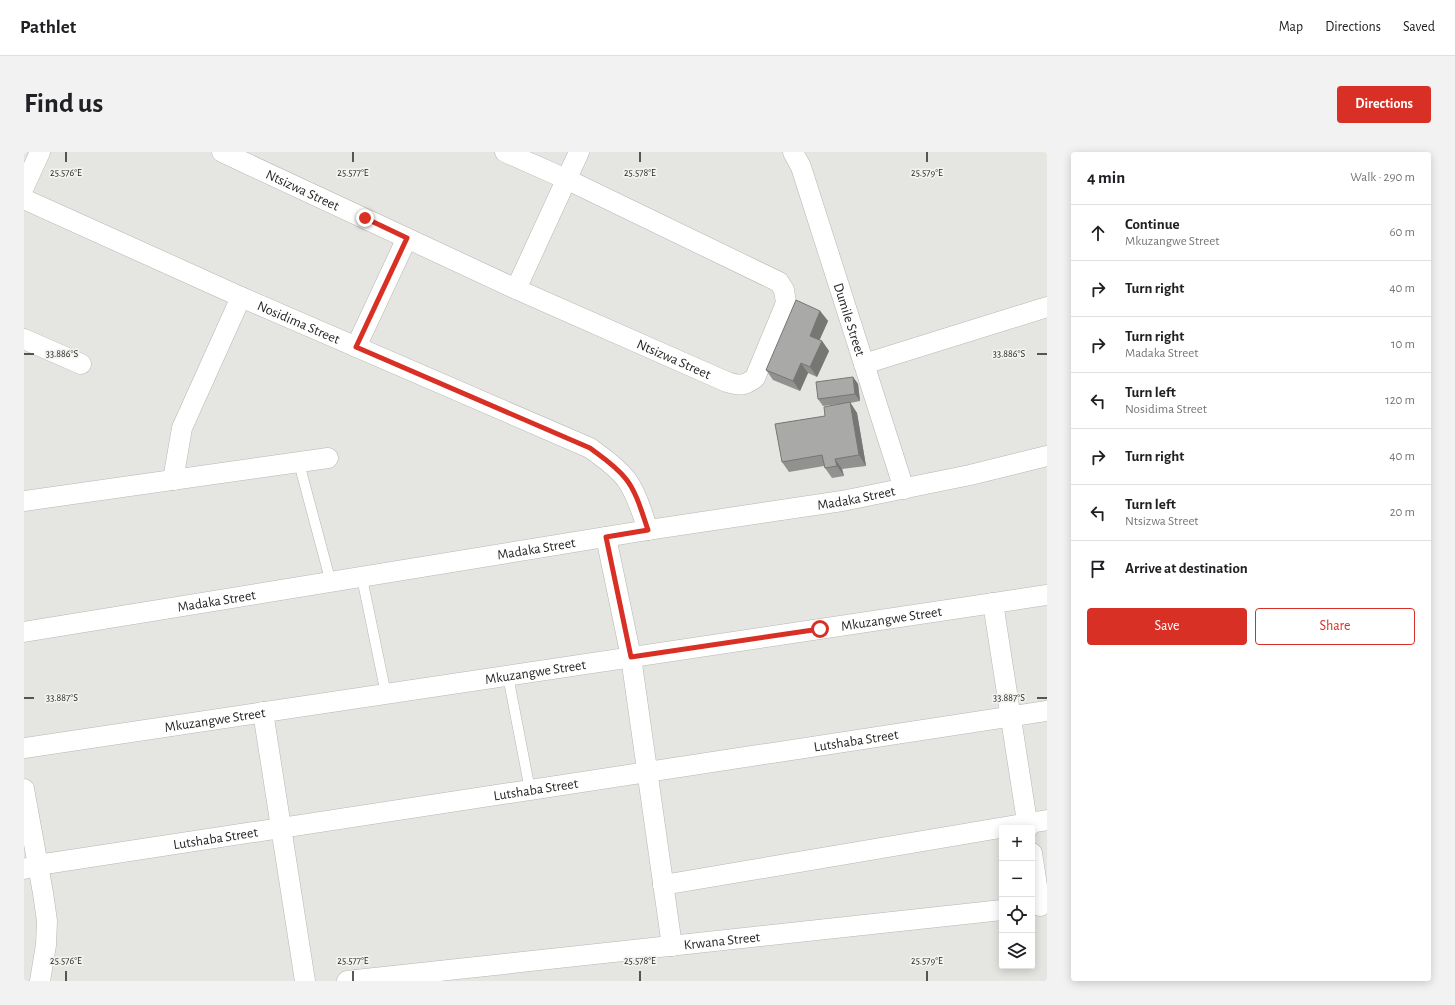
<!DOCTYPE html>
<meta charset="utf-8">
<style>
body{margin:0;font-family:"Alegreya Sans",sans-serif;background:#f2f2f2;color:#202124}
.controls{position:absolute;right:12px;bottom:12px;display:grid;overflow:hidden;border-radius:4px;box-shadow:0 2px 10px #0003}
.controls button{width:36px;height:36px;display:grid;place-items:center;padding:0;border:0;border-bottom:1px solid #e0e0e0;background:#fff;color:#202124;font:20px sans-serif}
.stop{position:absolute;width:12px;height:12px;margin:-9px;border:3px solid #d93025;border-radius:50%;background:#fff}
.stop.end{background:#d93025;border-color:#fff;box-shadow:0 1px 4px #0008}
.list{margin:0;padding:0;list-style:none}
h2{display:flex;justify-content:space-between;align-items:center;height:52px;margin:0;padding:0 16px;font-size:17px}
h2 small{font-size:13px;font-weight:400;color:#757577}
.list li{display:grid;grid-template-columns:26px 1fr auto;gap:12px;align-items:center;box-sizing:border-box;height:56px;padding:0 16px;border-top:1px solid #e0e0e0}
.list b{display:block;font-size:15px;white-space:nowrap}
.list p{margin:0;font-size:13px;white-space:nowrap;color:#757577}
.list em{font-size:13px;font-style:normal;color:#757577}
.actions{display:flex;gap:8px;padding:12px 16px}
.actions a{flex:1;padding:9px 0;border:1px solid #d93025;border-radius:4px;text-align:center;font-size:14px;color:#d93025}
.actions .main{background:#d93025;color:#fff}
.icon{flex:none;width:22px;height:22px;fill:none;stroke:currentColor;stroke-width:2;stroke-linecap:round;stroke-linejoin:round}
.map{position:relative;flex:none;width:1023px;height:829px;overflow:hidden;border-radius:4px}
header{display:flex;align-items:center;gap:24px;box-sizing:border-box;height:56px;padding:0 20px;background:#fff;border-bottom:1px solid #e0e0e0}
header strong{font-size:19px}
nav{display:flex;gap:22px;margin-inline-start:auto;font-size:14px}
.intro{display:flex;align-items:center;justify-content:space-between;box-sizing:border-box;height:96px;padding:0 24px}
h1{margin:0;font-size:28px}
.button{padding:10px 18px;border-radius:4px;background:#d93025;color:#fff;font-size:14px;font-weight:700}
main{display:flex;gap:24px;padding:0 24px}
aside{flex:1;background:#fff;border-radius:4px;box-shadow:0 2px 10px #0003}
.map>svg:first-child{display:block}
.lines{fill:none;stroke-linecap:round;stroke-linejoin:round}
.service-casing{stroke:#b6b6b3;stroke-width:11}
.minor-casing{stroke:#b6b6b3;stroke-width:21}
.service{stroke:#fff;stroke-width:10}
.minor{stroke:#fff;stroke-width:20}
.wall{fill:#919290}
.shaded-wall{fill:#767775}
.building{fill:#a9aaa7;stroke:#767775}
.route{stroke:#d93025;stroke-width:5}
.ticks{fill:none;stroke:#252524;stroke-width:1.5}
.labels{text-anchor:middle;stroke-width:3.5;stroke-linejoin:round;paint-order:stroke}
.street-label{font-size:14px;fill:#252524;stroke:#f2f2ef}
.ticks-label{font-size:10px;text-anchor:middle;fill:#252524;stroke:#f2f2ef;stroke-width:3.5;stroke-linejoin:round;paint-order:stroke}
</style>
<header>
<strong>Pathlet</strong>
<nav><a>Map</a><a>Directions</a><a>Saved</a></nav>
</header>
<div class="intro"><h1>Find us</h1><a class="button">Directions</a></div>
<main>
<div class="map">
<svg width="1023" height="829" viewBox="0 0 1023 829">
<rect width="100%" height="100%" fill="#e5e5e2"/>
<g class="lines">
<defs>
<g id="service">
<path d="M 275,311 L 307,431"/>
<path d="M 338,426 L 362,542"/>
<path d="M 484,524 L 506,638"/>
</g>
<g id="minor">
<path id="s1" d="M 198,0 L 492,137 L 703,230 C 716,234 720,234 731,226 L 762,151 L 760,138 L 755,130 L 542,27 L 481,0"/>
<path id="s2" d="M 769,0 L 777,15 L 880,337"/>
<path d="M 0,35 L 16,0"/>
<path id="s3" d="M 0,47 L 217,145 L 566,296 C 578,305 592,314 602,327 C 613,342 618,361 624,378"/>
<path d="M 492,137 L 555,0"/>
<path d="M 0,187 L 57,212"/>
<path d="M 332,195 L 383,86"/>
<path d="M 840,212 L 1023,155"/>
<path d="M 149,328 L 158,276 L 217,145"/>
<path d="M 0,349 L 304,306"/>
<path d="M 582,385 L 607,505 L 648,794"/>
<path d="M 969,451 L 1004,676"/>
<path id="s4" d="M 0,480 L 624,378 L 818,349 L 946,323 L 1023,304"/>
<path d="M 239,560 L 281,829"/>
<path id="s5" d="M 0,596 L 1023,443"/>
<path d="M 0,637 L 19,741 L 23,769 L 22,793 L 16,829"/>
<path d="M 1008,701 L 1016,754"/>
<path id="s6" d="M 0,717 L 14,713 L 1023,559"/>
<path d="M 639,733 L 1023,668"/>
<path id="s7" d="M 323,829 L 978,758"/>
</g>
</defs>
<use href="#service" class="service-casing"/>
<use href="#minor" class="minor-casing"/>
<use href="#service" class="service"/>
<use href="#minor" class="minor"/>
</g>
<g class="wall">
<path d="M 796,159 L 804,169 L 795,188 L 798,189 L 805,199 L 793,225 L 784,221 L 776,239 L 749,228 L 742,218 Z"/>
<path d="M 829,225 L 834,232 L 836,249 L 826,251 L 833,261 L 842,314 L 818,317 L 820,324 L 808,326 L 801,316 L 800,314 L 765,320 L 758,310 L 801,264 L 825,251 L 799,254 L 794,247 Z"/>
</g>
<g class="shaded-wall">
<path d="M 796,159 L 804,169 L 793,194 L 786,184 Z"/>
<path d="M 798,189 L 805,199 L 793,225 L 786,215 Z"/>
<path d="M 777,211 L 784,221 L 776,239 L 769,229 Z"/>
<path d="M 829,225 L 834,232 L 836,249 L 831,242 Z"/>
<path d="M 826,250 L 833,261 L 842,314 L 835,303 Z"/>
<path d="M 811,307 L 818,317 L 820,324 L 813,314 Z"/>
</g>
<g class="building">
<path d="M 772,148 L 796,159 L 786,184 L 798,189 L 786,215 L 777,211 L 769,229 L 742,218 Z"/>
<path d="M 829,225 L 831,242 L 794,247 L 792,230 Z"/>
<path d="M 826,250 L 835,303 L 811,307 L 813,314 L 801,316 L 798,303 L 758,310 L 751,272 L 801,264 L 800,255 Z"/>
</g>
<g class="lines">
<path class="route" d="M 341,66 L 383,86 L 332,195 L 566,296 C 578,305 592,314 602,327 C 613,341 618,361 624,378 L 582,385 L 607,505 L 796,477"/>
</g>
<path class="ticks" d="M 42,0 L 42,10M 329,0 L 329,10M 616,0 L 616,10M 903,0 L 903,10M 0,202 L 10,202M 1013,202 L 1023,202M 0,546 L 10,546M 1013,546 L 1023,546M 42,819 L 42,829M 329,819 L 329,829M 616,819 L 616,829M 903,819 L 903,829"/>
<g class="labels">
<g class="street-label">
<text dy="5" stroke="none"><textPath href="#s1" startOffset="89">Ntsizwa Street</textPath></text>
<text dy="5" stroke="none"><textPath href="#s2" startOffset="177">Dumile Street</textPath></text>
<text dy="5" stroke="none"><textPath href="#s3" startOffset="301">Nosidima Street</textPath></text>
<text dy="5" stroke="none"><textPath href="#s1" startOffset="497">Ntsizwa Street</textPath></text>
<text dy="5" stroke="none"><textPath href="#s4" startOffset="843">Madaka Street</textPath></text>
<text dy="5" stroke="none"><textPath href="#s4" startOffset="519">Madaka Street</textPath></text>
<text dy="5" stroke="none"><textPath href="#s4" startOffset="195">Madaka Street</textPath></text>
<text dy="5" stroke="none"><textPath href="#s5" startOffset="877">Mkuzangwe Street</textPath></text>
<text dy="5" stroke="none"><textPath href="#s5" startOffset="517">Mkuzangwe Street</textPath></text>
<text dy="5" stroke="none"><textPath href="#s5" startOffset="193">Mkuzangwe Street</textPath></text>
<text dy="5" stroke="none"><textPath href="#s6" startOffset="842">Lutshaba Street</textPath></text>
<text dy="5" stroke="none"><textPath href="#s6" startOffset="518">Lutshaba Street</textPath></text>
<text dy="5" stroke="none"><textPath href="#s6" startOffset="194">Lutshaba Street</textPath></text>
<text dy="5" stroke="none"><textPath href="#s7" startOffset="377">Krwana Street</textPath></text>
</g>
</g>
<g class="ticks-label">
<text x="42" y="24">25.576°E</text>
<text x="329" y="24">25.577°E</text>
<text x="616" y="24">25.578°E</text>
<text x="903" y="24">25.579°E</text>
<text x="38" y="205">33.886°S</text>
<text x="985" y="205">33.886°S</text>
<text x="38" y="549">33.887°S</text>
<text x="985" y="549">33.887°S</text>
<text x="42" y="812">25.576°E</text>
<text x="329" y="812">25.577°E</text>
<text x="616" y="812">25.578°E</text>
<text x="903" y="812">25.579°E</text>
</g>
</svg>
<div class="controls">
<button>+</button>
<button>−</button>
<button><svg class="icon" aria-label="locate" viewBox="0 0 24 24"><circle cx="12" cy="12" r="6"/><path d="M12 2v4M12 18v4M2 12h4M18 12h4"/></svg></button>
<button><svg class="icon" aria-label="layers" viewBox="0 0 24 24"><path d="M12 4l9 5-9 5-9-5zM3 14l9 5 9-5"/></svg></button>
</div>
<div class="stop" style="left:796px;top:477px"></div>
<div class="stop end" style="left:341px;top:66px"></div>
</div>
<aside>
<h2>4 min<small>Walk · 290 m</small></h2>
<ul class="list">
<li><svg class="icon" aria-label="ahead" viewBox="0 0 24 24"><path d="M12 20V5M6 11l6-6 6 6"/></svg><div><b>Continue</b><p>Mkuzangwe Street</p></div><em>60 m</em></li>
<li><svg class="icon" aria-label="right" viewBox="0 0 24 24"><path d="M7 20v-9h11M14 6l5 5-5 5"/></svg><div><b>Turn right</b></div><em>40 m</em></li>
<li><svg class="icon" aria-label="right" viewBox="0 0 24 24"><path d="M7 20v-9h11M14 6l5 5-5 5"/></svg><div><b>Turn right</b><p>Madaka Street</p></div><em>10 m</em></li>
<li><svg class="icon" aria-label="left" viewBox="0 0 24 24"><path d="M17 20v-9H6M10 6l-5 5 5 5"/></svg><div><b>Turn left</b><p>Nosidima Street</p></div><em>120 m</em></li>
<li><svg class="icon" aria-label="right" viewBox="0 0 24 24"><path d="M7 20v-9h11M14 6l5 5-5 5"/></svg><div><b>Turn right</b></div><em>40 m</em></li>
<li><svg class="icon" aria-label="left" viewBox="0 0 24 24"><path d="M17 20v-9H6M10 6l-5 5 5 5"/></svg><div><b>Turn left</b><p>Ntsizwa Street</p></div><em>20 m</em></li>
<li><svg class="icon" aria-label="arrive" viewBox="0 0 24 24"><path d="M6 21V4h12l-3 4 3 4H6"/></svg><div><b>Arrive at destination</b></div></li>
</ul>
<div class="actions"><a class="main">Save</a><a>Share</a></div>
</aside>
</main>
